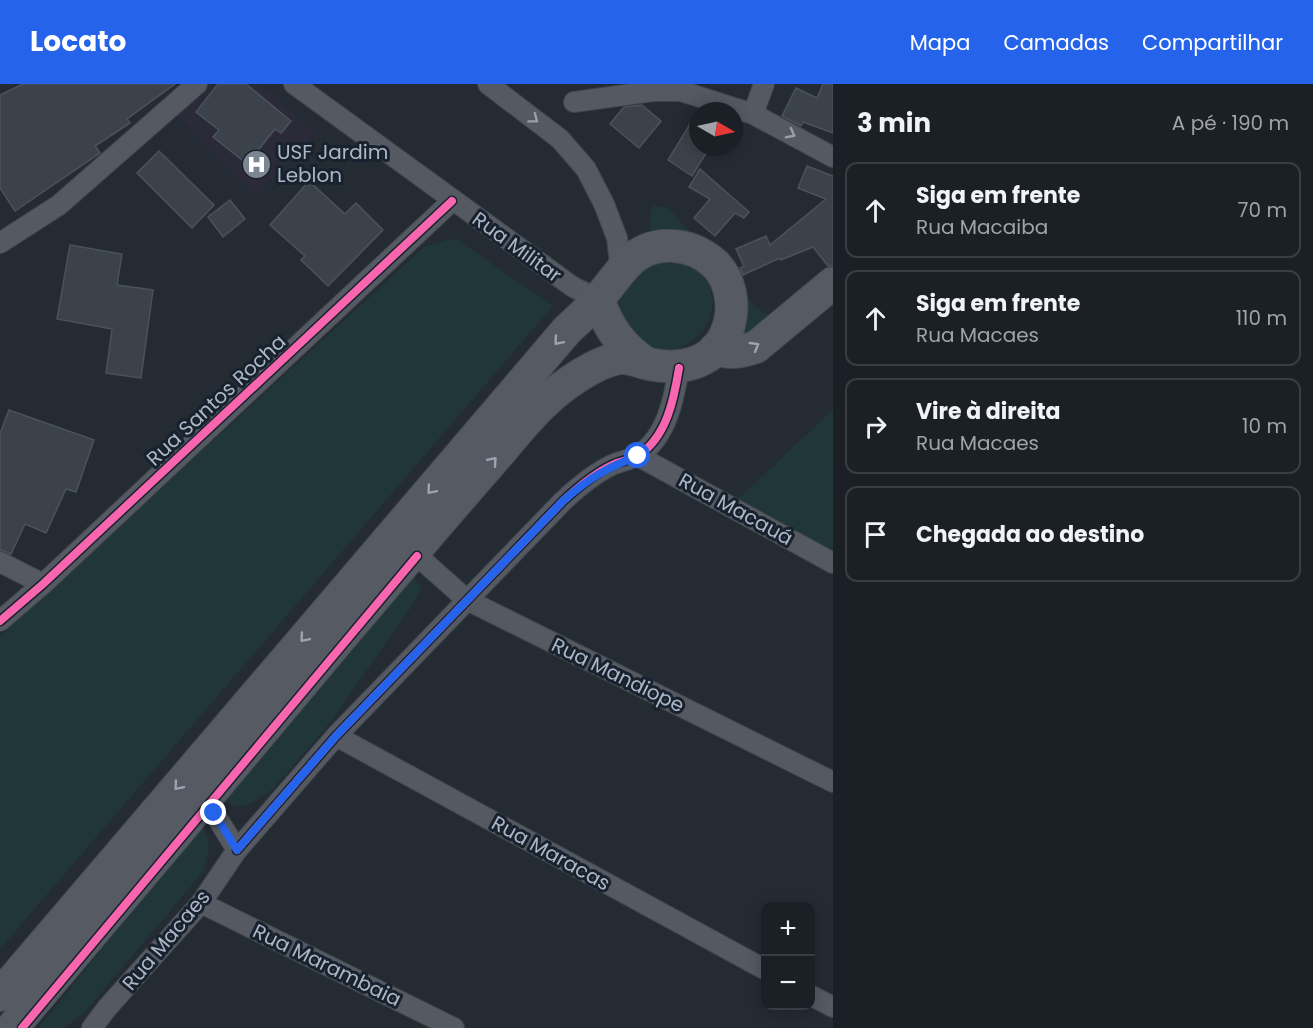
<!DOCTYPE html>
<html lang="pt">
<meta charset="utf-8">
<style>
body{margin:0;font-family:Poppins,sans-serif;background:#282d32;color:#f1f3f6}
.controls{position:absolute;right:18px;bottom:18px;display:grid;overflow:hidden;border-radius:12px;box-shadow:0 3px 15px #0003}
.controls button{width:54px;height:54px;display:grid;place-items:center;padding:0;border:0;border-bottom:2px solid #393e43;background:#1b2026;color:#f1f3f6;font:30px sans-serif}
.compass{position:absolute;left:689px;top:18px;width:54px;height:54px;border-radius:50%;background:#1b2026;box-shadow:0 3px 15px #0003;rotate:99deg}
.stop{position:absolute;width:18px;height:18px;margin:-14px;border:4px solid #2563eb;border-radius:50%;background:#fff}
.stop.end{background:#2563eb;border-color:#fff;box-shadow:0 2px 6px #0008}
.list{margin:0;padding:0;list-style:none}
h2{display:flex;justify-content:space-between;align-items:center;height:78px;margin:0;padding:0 24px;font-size:26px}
h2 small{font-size:20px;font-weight:400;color:#a0a3a7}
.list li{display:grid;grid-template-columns:39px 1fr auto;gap:18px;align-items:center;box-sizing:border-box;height:96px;margin:0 12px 12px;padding:0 12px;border:2px solid #393e43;border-radius:12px}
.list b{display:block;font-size:22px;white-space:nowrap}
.list p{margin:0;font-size:20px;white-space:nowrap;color:#a0a3a7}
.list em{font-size:20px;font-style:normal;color:#a0a3a7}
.icon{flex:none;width:33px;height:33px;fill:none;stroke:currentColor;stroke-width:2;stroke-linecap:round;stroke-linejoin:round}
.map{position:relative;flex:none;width:833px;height:944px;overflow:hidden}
header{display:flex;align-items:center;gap:36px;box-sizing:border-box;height:84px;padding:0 30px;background:#2563eb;color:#fff}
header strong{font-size:28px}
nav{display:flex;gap:33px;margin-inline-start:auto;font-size:21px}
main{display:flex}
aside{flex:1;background:#1b2026}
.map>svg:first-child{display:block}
.medical{fill:#2b2a39}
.green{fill:#213639}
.building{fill:#3c4249;stroke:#4b525c;stroke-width:1.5}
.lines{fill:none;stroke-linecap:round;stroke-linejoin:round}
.street-casing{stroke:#40454b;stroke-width:22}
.primary-casing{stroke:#414750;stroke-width:34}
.street{stroke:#545962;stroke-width:20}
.primary{stroke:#565b63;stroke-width:32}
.cycleway-casing{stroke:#18212e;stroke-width:11}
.cycleway{stroke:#f766af;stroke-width:8}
.oneway{stroke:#96a0ad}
.oneway2{stroke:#9ba5b2}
.route{stroke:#2563eb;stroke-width:8}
.labels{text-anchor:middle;stroke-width:6;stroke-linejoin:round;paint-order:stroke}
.poi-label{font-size:20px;fill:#acb7c6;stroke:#18212e;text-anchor:start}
.street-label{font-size:20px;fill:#acb7c6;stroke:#18212e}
</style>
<header>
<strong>Locato</strong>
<nav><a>Mapa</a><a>Camadas</a><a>Compartilhar</a></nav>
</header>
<main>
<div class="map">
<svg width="833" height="944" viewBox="0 0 833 944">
<rect width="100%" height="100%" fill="#242b33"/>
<path class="medical" d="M 200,0 L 261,0 L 315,49 L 256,111 L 172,26 Z"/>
<g class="green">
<path d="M 652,121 L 669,124 L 689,148 L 684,152 L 655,149 L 649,145 Z"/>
<path d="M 450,155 L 458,156 L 553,222 L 0,865 L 0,552 L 424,163 Z"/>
<path d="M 660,167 L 702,187 L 710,202 L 713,218 L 710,234 L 702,248 L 689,259 L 674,266 L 658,267 L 642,262 L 619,240 L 614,208 Z"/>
<path d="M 740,207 C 751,218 759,228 774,233 L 742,260 Z"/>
<path d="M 833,325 L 833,472 L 734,419 Z"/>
<path d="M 412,493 L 422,503 L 414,519 L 329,640 L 272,706 L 251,719 L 242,722 L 233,722 L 224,713 Z"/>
<path d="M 204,745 C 213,757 207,775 203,788 L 84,929 L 64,944 L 38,944 L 198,746 Z"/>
</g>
<g class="building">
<path d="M 23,0 L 175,0 L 127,35 L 130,39 L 95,62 L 100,69 L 15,127 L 0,104 L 0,11 Z"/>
<path d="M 218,0 L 246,0 L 291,37 L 281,49 L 275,45 L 247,80 L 213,53 L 219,46 L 196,28 Z"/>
<path d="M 823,0 L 833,0 L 833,49 L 803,38 L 801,42 L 782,32 L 796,4 L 817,14 Z"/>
<path d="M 642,21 L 661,37 L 639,64 L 610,40 L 624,23 Z"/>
<path d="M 698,27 L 698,63 L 710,63 L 692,92 L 668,76 Z"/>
<path d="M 159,67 L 214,121 L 192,144 L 137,89 Z"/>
<path d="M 807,82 L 833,92 L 833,181 L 828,182 L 813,163 L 781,176 L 780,174 L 743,191 L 740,184 L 744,182 L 736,165 L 766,152 L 770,161 L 826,115 L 798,104 Z"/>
<path d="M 700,85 L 749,128 L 744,134 L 735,129 L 715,152 L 694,134 L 710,115 L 689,103 Z"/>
<path d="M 309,97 L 345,130 L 356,119 L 383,146 L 328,202 L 301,176 L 305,172 L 270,141 Z"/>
<path d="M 230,116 L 245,135 L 223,153 L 208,133 Z"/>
<path d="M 70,161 L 122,170 L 117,201 L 153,206 L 141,294 L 106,289 L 112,245 L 57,235 Z"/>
<path d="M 9,326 L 94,356 L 76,408 L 66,405 L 46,449 L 25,440 L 11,470 L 0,466 L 0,350 Z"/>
</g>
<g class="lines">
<defs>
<g id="street">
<path d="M 294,0 L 573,203 L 598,215"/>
<path d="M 488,0 L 560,55 L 586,85 L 604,120 L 617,154 L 621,188"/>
<path d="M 574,18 L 653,7 L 681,7 L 753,30 L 833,73"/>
<path d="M 753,30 L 764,0"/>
<path d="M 0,159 L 59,121 L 197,0"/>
<path d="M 638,372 L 833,479"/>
<path d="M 413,468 L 467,516 L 833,698"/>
<path d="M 0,478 L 43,500"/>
<path d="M 0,537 L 43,500 L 452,117"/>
<path d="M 336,652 L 766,886"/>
<path d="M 237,766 L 336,652 L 563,417 C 578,403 593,390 612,381 C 620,377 631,376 639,371 C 667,352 674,315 679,284"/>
<path d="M 201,819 L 454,944"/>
<path d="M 810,911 L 833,923"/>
<path d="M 92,944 L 107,924 L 201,819 L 237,766 L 214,729 L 203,718"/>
</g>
<g id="primary">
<path d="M 598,215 C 608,243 621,263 646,279"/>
<path d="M 715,265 C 730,270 741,268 756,263 L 833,199"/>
<path d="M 0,911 L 567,246 C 578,236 589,226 599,214 C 609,203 617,190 628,179 C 652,154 691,158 715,180 C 730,195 735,220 729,241 C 718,280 681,288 645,279 C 636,277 630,273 620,274 C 595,278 561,302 543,320 C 523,339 506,362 487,383 C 438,439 391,495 343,551 C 233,683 123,813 12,944"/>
</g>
</defs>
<use href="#street" class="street-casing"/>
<use href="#primary" class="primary-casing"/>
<use href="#street" class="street"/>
<use href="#primary" class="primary"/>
<defs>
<g id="cycleway">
<path d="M 0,537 L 43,500 L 452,117"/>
<path d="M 237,766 L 336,652 L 563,417 C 578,403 593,390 612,381 C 620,377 631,376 639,371 C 667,352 674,315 679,284"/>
<path d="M 22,944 L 417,472"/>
</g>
</defs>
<use href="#cycleway" class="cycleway-casing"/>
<use href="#cycleway" class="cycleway"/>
</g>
<defs><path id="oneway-chevron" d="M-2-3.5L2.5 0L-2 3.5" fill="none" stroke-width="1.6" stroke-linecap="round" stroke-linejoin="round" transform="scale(1.5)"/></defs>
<g class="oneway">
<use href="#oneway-chevron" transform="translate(534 35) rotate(37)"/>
<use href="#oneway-chevron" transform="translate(791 50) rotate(28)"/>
</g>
<g class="oneway2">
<use href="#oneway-chevron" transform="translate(558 257) rotate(130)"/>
<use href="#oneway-chevron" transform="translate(755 262) rotate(-30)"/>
<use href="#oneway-chevron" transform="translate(493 377) rotate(-49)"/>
<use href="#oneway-chevron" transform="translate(431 406) rotate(130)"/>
<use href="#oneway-chevron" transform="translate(304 554) rotate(130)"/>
<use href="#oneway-chevron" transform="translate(178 702) rotate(130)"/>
</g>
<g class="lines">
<path class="route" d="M 214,729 L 237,766 L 336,652 L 563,417 C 589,394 606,384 638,372"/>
</g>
<defs>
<symbol id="hospital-disc" viewBox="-11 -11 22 22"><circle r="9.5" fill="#7c8693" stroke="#18212e"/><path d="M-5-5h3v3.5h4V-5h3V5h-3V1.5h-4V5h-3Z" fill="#fff"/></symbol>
</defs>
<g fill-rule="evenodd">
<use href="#hospital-disc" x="240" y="64" width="33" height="33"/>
</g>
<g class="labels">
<g class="poi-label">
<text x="277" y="75">USF Jardim<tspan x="277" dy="23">Leblon</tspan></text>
</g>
<g class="street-label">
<text transform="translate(517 163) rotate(36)" y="7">Rua Militar</text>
<text transform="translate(216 316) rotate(-43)" y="7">Rua Santos Rocha</text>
<text transform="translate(736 425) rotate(29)" y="7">Rua Macauá</text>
<text transform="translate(618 591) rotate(26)" y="7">Rua Mandiope</text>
<text transform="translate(551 769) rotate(29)" y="7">Rua Maracas</text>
<text transform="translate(166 856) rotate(-50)" y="7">Rua Macaes</text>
<text transform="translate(327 881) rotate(26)" y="7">Rua Marambaia</text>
</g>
</g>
</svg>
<div class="controls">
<button>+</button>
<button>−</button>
</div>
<svg class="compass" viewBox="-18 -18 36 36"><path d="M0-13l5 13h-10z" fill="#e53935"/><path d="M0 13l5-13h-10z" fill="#a0a3a7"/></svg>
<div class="stop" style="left:638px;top:372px"></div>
<div class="stop end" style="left:214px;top:729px"></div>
</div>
<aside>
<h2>3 min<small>A pé · 190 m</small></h2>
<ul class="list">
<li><svg class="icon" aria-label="ahead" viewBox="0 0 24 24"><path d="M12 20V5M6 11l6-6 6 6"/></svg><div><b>Siga em frente</b><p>Rua Macaiba</p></div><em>70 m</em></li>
<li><svg class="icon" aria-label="ahead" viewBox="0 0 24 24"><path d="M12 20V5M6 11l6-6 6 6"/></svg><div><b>Siga em frente</b><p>Rua Macaes</p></div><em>110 m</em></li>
<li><svg class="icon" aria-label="right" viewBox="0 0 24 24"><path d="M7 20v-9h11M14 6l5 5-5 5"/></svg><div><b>Vire à direita</b><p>Rua Macaes</p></div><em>10 m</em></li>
<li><svg class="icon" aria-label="arrive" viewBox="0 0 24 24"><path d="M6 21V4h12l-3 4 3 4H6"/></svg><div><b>Chegada ao destino</b></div></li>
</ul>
</aside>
</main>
